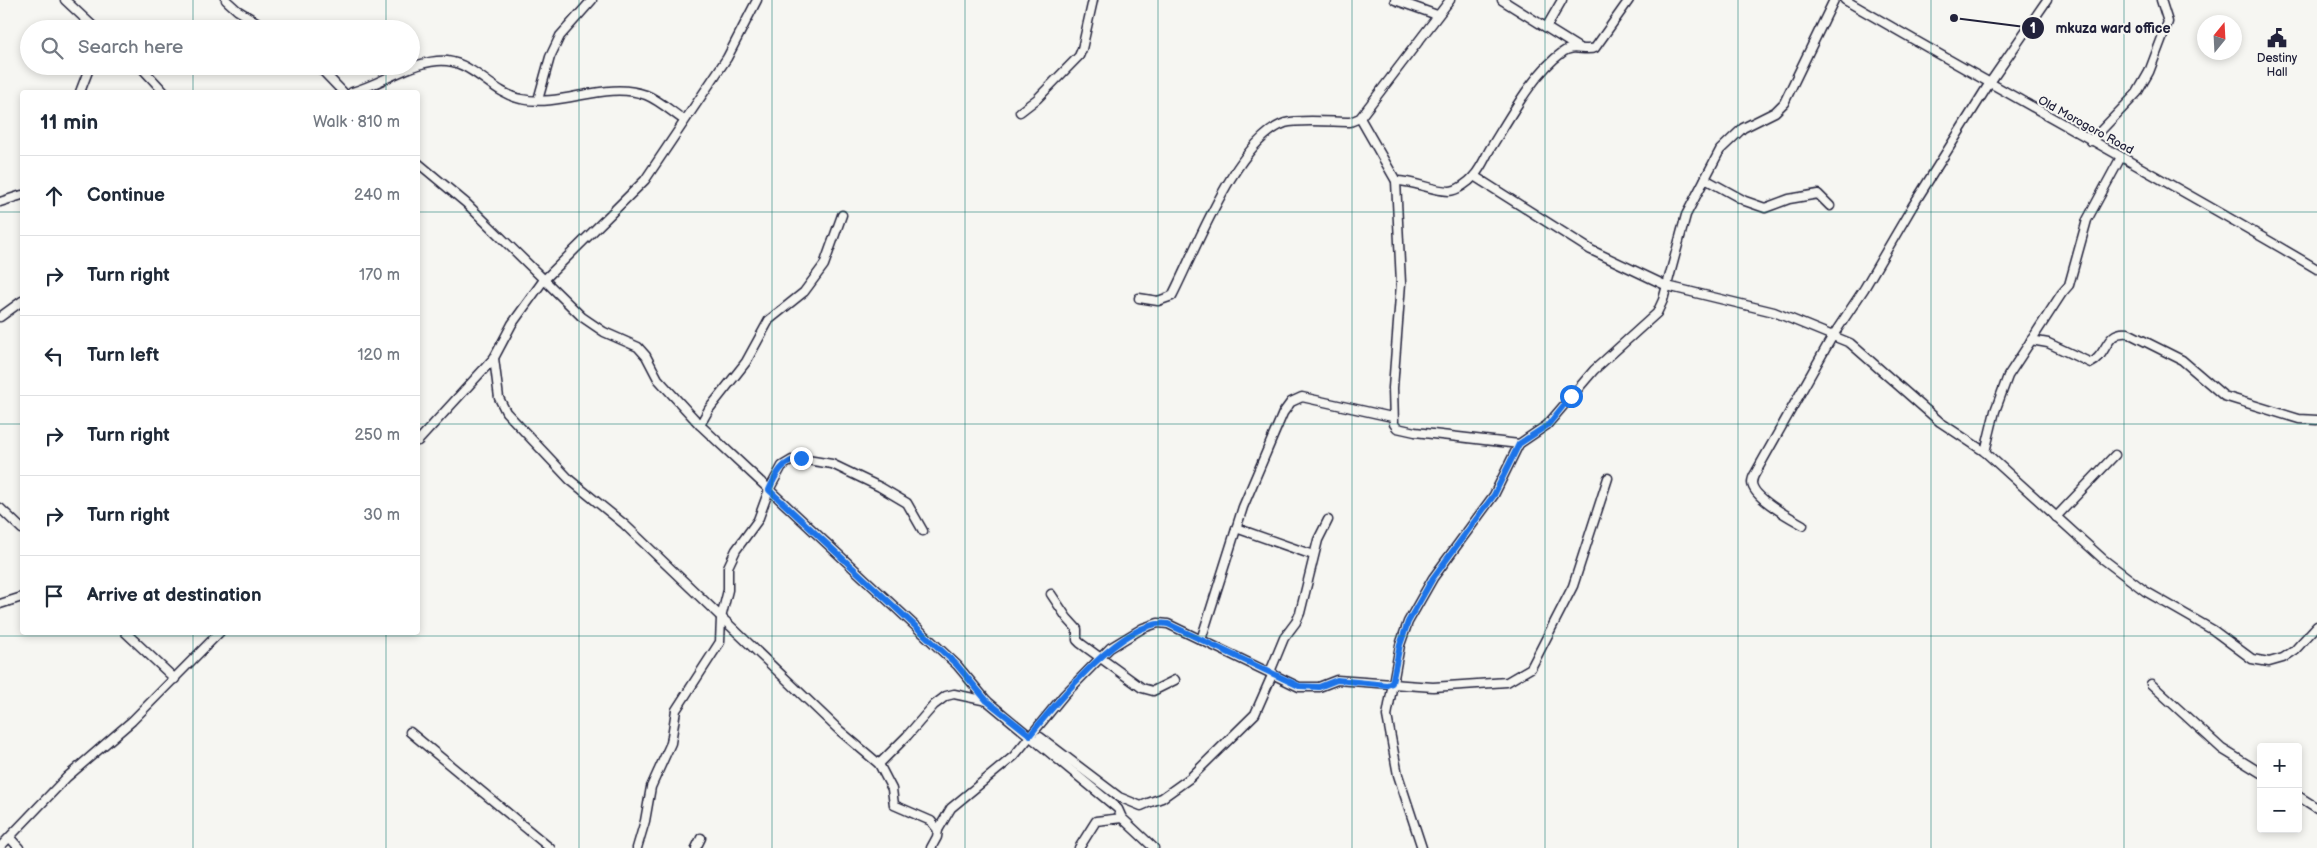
<!DOCTYPE html>
<meta charset="utf-8">
<style>
body{margin:0;font-family:"Balsamiq Sans",sans-serif;background:#f6f6f7;color:#1f2937}
.controls{position:absolute;right:15px;bottom:15px;display:grid;overflow:hidden;border-radius:5px;box-shadow:0 2px 8px #0003}
.controls button{width:45px;height:45px;display:grid;place-items:center;padding:0;border:0;border-bottom:1px solid #e0e1e3;background:#fff;color:#1f2937;font:25px sans-serif}
.compass{position:absolute;left:2197px;top:15px;width:45px;height:45px;border-radius:50%;background:#fff;box-shadow:0 2px 8px #0003;rotate:18deg}
.stop{position:absolute;width:15px;height:15px;margin:-11px;border:4px solid #1a73e8;border-radius:50%;background:#fff}
.stop.end{background:#1a73e8;border-color:#fff;box-shadow:0 1px 5px #0008}
.list{margin:0;padding:0;list-style:none}
h2{display:flex;justify-content:space-between;align-items:center;height:65px;margin:0;padding:0 20px;font-size:21px}
h2 small{font-size:16px;font-weight:400;color:#747a83}
.list li{display:grid;grid-template-columns:32px 1fr auto;gap:15px;align-items:center;box-sizing:border-box;height:80px;padding:0 20px;border-top:1px solid #e0e1e3}
.list b{display:block;font-size:19px;white-space:nowrap}
.list em{font-size:16px;font-style:normal;color:#747a83}
.icon{flex:none;width:28px;height:28px;fill:none;stroke:currentColor;stroke-width:2;stroke-linecap:round;stroke-linejoin:round}
.map{position:relative;flex:none;width:2317px;height:848px;overflow:hidden}
.search{position:absolute;background:#fff;box-shadow:0 2px 8px #0003;left:20px;top:20px;width:400px;height:55px;display:flex;align-items:center;gap:12px;box-sizing:border-box;padding:0 18px;border-radius:28px;color:#747a83;font-size:19px}
.panel{position:absolute;background:#fff;box-shadow:0 2px 8px #0003;left:20px;top:90px;width:400px;height:545px;border-radius:5px}
.map>svg:first-child{display:block}
.lines{fill:none;stroke-linecap:round;stroke-linejoin:round}
.street-casing{stroke:#22223b;stroke-width:11}
.street{stroke:#f6f6f2;stroke-width:8}
.route{stroke:#1a73e8;stroke-width:6}
.grid{fill:none;stroke:#0f766e;stroke-width:1;stroke-opacity:0.55}
.labels{text-anchor:middle;stroke-width:4;stroke-linejoin:round;paint-order:stroke}
.poi-label{font-size:12px;fill:#22223b;stroke:#f6f6f2}
.street-label{font-size:12px;fill:#22223b;stroke:#f6f6f2}
.leader{fill:none;stroke:#22223b;stroke-width:2}
.callout-dot{fill:#22223b;stroke:#f6f6f2;stroke-width:2}
.mark-label{font-size:15px;text-anchor:middle;font-weight:bold;fill:#fff}
.callout-label{font-size:14px;text-anchor:middle;font-weight:bold;fill:#22223b;stroke:#f6f6f2;stroke-width:4;stroke-linejoin:round;paint-order:stroke}
</style>
<div class="map">
<svg width="2317" height="848" viewBox="0 0 2317 848">
<rect width="100%" height="100%" fill="#f6f6f2"/>
<filter id="ink" filterUnits="userSpaceOnUse"><feTurbulence type="fractalNoise" baseFrequency=".02" numOctaves="2"/><feDisplacementMap in="SourceGraphic" scale="10" xChannelSelector="R" yChannelSelector="G"/><feConvolveMatrix kernelMatrix="1 2 1 2 8 2 1 2 1" color-interpolation-filters="sRGB"/></filter>
<g filter="url(#ink)">
<g class="lines">
<defs>
<g id="street">
<path d="M 65,0 L 96,29"/>
<path d="M 226,0 L 237,10 L 268,29"/>
<path d="M 1395,0 L 1437,15"/>
<path d="M 1502,0 L 1579,48"/>
<path d="M 1845,0 C 2001,91 2161,177 2317,269"/>
<path d="M 1547,26 L 1562,0"/>
<path d="M 140,66 L 164,92"/>
<path d="M 318,66 L 343,92"/>
<path d="M 80,92 L 90,66"/>
<path d="M 352,92 C 381,84 407,64 437,61 C 471,57 490,93 521,99 C 562,108 605,80 646,95 C 659,100 672,112 684,120"/>
<path d="M 538,100 L 550,57 L 560,36 L 592,0"/>
<path d="M 1020,112 L 1037,99 L 1079,56 L 1082,49 L 1093,0"/>
<path d="M 1360,118 L 1396,181 L 1401,283 L 1393,388 L 1394,424 L 1397,428 L 1415,432 L 1519,444"/>
<path d="M 2091,141 L 2137,93 L 2149,72 L 2168,22 L 2161,0"/>
<path d="M 418,163 L 466,203 L 582,317 L 604,332 L 638,347 L 646,356 L 658,379 L 700,425 L 957,665 L 987,701 L 1118,809 L 1122,818 L 1154,848"/>
<path d="M 1474,176 L 1591,250 L 1667,286 L 1774,312 L 1850,343 L 1940,422 L 1985,452 L 2103,559 L 2145,591 L 2213,630 L 2252,659 L 2269,662 L 2283,658 L 2295,650 L 2317,626"/>
<path d="M 1705,179 L 1745,201 L 1765,208 L 1789,199 L 1818,194 L 1830,206"/>
<path d="M 1396,181 C 1414,181 1433,191 1449,191 C 1457,191 1469,182 1474,176 C 1481,168 1485,158 1490,149 C 1509,119 1533,73 1563,52 C 1573,44 1584,52 1595,48 L 1629,0"/>
<path d="M 0,202 L 22,195"/>
<path d="M 1139,298 L 1158,301 L 1172,296 C 1195,252 1236,140 1285,123 C 1299,119 1334,122 1350,122 L 1360,118 L 1450,0"/>
<path d="M 0,317 L 22,301"/>
<path d="M 2031,340 L 2048,343 L 2091,363 C 2108,355 2105,330 2128,333 L 2182,360 L 2224,396 L 2299,419 L 2317,420"/>
<path d="M 494,358 L 499,398 L 506,412 L 570,480 L 624,524 L 839,730 L 879,764 L 892,789 L 894,805 L 931,821 L 938,830 L 937,837 L 931,848"/>
<path d="M 700,425 L 709,409 L 746,362 L 769,320 L 804,292 L 824,265 L 842,215"/>
<path d="M 418,441 L 494,358 L 512,324 L 543,281 L 645,180 L 727,58 L 757,0"/>
<path d="M 1985,452 L 1995,411 L 2008,376 L 2062,293 L 2069,285 L 2087,220 L 2121,157"/>
<path d="M 0,508 L 22,529"/>
<path d="M 2056,517 L 2115,455"/>
<path d="M 1803,525 C 1791,518 1753,498 1752,483 C 1752,480 1754,475 1756,472 L 1832,337 L 1864,289 L 1912,207 L 1989,84 L 2047,0"/>
<path d="M 1236,528 L 1313,555"/>
<path d="M 1051,594 L 1067,618 L 1077,629 L 1077,640 L 1080,643 L 1142,688 L 1153,691 L 1175,680"/>
<path d="M 0,604 L 22,597"/>
<path d="M 125,632 L 175,679"/>
<path d="M 1201,640 L 1243,507 L 1283,413 L 1291,402 L 1302,397 L 1392,417"/>
<path d="M 1270,672 L 1284,638 L 1296,622 L 1300,613 L 1318,540 L 1328,520"/>
<path d="M 2151,684 L 2222,749 L 2261,773"/>
<path d="M 410,732 L 550,848"/>
<path d="M 1040,737 L 1119,797 L 1141,806 L 1148,803 L 1162,798 L 1190,778 L 1255,714 L 1273,673"/>
<path d="M 879,764 L 907,736 L 934,705 L 946,696 L 954,694 L 987,701"/>
<path d="M 2298,796 L 2317,808"/>
<path d="M 938,830 L 951,808 L 1014,756 L 1064,695 L 1110,648 L 1143,628 L 1158,623 L 1168,624 L 1299,687 L 1319,687 L 1337,680 L 1433,687 L 1507,682 L 1531,668 L 1573,586 L 1608,478"/>
<path d="M 10,838 L 19,848"/>
<path d="M 0,847 L 67,777 L 132,721 L 220,632"/>
<path d="M 637,848 L 645,821 L 651,787 L 671,743 L 676,710 L 720,642 L 721,618 L 728,590 L 728,567 L 736,550 L 758,520 L 769,490 L 782,466 L 792,460 L 801,459 L 832,464 L 880,487 L 907,503 L 923,531"/>
<path d="M 696,848 L 701,838"/>
<path d="M 1079,848 L 1096,821 L 1122,818"/>
<path d="M 1422,848 L 1398,775 L 1387,716 L 1400,645 L 1408,622 L 1433,578 L 1494,495 L 1519,444 L 1547,425 L 1594,370 L 1657,313 L 1663,300 L 1686,215 L 1720,150 L 1743,128 L 1775,112 L 1784,103 L 1834,0"/>
</g>
</defs>
<use href="#street" class="street-casing"/>
<use href="#street" class="street"/>
</g>
</g>
<g class="lines" filter="url(#ink)">
<path class="route" d="M 801,458 C 782,461 776,474 769,490 L 956,664 L 987,701 L 1030,735 C 1056,703 1125,617 1168,624 L 1299,686 L 1319,687 L 1337,680 L 1387,685 L 1392,683 L 1400,645 L 1408,622 L 1433,578 L 1494,495 L 1519,444 L 1548,425 L 1571,396"/>
</g>
<path class="grid" d="M 193,0 L 193,29M 386,0 L 386,29M 579,0 L 579,848M 772,0 L 772,848M 965,0 L 965,848M 1158,0 L 1158,848M 1352,0 L 1352,848M 1545,0 L 1545,848M 1738,0 L 1738,848M 1931,0 L 1931,848M 2124,0 L 2124,848M 193,66 L 193,92M 386,66 L 386,92M 0,212 L 22,212M 418,212 L 2317,212M 0,424 L 22,424M 418,424 L 2317,424M 193,632 L 193,848M 386,632 L 386,848M 0,636 L 2317,636"/>
<defs>
<symbol id="civic-bare" viewBox="-9 -9 18 18"><path d="M-.6-6.5H3V-4.5H.6V-3L4-1V1h2V6H-6V1h2V-1L-.6-3ZM-1.2 2.5V6h2.4V2.5Z" fill="#22223b" stroke="#f6f6f2" stroke-width="2.5" paint-order="stroke"/></symbol>
</defs>
<g fill-rule="evenodd">
<use href="#civic-bare" x="2263" y="24" width="28" height="28"/>
</g>
<g class="labels">
<g class="poi-label">
<text x="2277" y="62">Destiny<tspan x="2277" dy="14">Hall</tspan></text>
</g>
<g class="street-label">
<text transform="translate(2086 125) rotate(29)" y="4">Old Morogoro Road</text>
</g>
</g>
<path class="leader" d="M1954 18L2033 28"/>
<g class="callout-dot">
<circle cx="1954" cy="18" r="5"/>
<circle cx="2033" cy="28" r="12"/>
</g>
<g class="mark-label">
<text x="2033" y="33">1</text>
</g>
<g class="callout-label">
<text x="2113" y="33">mkuza ward office</text>
</g>
</svg>
<div class="controls">
<button>+</button>
<button>−</button>
</div>
<svg class="compass" viewBox="-18 -18 36 36"><path d="M0-13l5 13h-10z" fill="#e53935"/><path d="M0 13l5-13h-10z" fill="#747a83"/></svg>
<div class="stop" style="left:1571px;top:396px"></div>
<div class="stop end" style="left:801px;top:458px"></div>
<div class="search"><svg class="icon" aria-label="search" viewBox="0 0 24 24"><circle cx="10" cy="10" r="6"/><path d="M15 15l6 6"/></svg>Search here</div>
<section class="panel">
<h2>11 min<small>Walk · 810 m</small></h2>
<ul class="list">
<li><svg class="icon" aria-label="ahead" viewBox="0 0 24 24"><path d="M12 20V5M6 11l6-6 6 6"/></svg><div><b>Continue</b></div><em>240 m</em></li>
<li><svg class="icon" aria-label="right" viewBox="0 0 24 24"><path d="M7 20v-9h11M14 6l5 5-5 5"/></svg><div><b>Turn right</b></div><em>170 m</em></li>
<li><svg class="icon" aria-label="left" viewBox="0 0 24 24"><path d="M17 20v-9H6M10 6l-5 5 5 5"/></svg><div><b>Turn left</b></div><em>120 m</em></li>
<li><svg class="icon" aria-label="right" viewBox="0 0 24 24"><path d="M7 20v-9h11M14 6l5 5-5 5"/></svg><div><b>Turn right</b></div><em>250 m</em></li>
<li><svg class="icon" aria-label="right" viewBox="0 0 24 24"><path d="M7 20v-9h11M14 6l5 5-5 5"/></svg><div><b>Turn right</b></div><em>30 m</em></li>
<li><svg class="icon" aria-label="arrive" viewBox="0 0 24 24"><path d="M6 21V4h12l-3 4 3 4H6"/></svg><div><b>Arrive at destination</b></div></li>
</ul>
</section>
</div>
